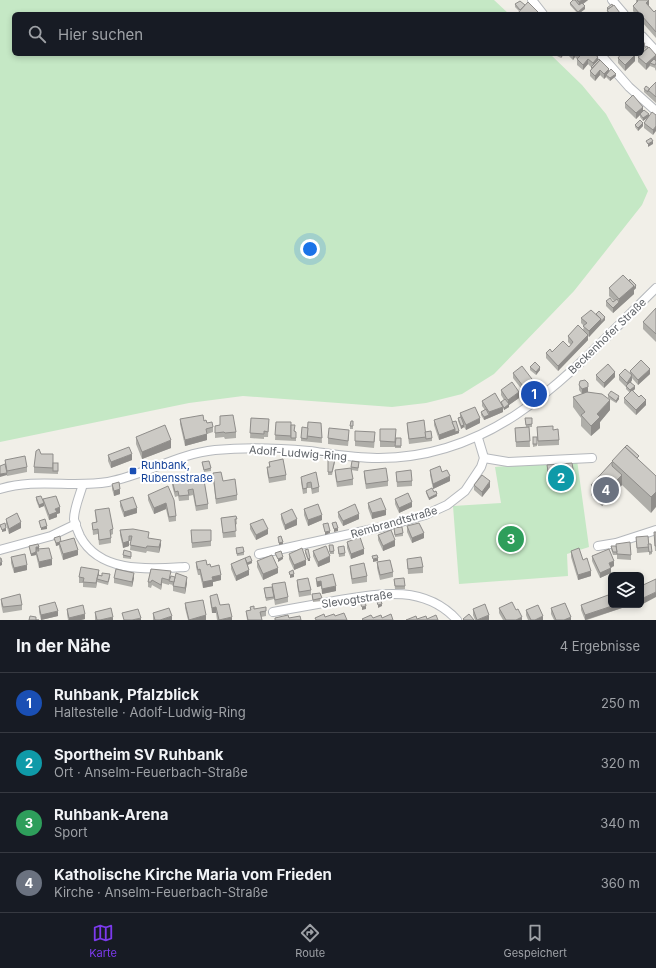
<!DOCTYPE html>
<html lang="de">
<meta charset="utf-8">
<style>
body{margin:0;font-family:Inter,sans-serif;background:#20242c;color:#f1f3f6}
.controls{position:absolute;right:12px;bottom:12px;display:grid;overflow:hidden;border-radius:6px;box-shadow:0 2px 6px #0003}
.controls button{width:36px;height:36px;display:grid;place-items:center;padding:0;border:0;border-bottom:1px solid #363941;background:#171b24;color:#f1f3f6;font:20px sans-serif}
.you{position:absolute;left:310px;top:249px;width:14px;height:14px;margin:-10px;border:3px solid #fff;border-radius:50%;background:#1a73e8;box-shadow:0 0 0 6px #1a73e833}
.badge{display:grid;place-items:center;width:26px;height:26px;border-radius:50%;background:#7c3aed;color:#fff;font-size:13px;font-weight:700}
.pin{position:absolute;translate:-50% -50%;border:2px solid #fff;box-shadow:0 1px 4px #0006}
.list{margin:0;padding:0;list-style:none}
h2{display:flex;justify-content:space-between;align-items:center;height:52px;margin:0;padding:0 16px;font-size:17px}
h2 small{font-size:13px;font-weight:400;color:#9ea1a6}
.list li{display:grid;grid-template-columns:26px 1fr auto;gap:12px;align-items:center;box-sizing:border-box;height:60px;padding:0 16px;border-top:1px solid #363941}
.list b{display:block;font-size:15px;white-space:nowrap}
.list p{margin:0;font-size:13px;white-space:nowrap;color:#9ea1a6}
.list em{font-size:13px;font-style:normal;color:#9ea1a6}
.icon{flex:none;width:22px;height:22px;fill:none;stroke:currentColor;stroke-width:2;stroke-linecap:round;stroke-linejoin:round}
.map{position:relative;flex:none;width:656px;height:620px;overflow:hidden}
.search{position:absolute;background:#171b24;box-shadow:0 2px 6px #0003;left:12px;right:12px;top:12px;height:44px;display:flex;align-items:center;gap:10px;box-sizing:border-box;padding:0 14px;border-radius:6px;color:#9ea1a6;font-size:15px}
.sheet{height:292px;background:#171b24}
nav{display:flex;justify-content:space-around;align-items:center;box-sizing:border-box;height:56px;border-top:1px solid #363941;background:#171b24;font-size:11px;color:#9ea1a6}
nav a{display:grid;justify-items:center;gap:2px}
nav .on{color:#7c3aed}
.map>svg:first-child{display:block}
.green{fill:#c5e8c5}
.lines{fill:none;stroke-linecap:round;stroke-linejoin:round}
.minor-casing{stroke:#b5b8bc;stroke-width:10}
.minor{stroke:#fff;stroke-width:8}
.wall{fill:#afaea9}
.shaded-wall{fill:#8f8d8a}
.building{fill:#cccac5;stroke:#8f8d8a}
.transit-dot{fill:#1a4fb4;stroke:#fff;stroke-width:1.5}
.labels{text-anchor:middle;stroke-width:4;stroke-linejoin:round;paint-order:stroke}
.street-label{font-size:11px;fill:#5f6368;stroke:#fff}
.transit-label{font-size:11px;fill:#164399;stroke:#fff;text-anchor:start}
</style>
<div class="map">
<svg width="656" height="620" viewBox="0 0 656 620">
<rect width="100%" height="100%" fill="#f1efe8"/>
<g class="green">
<path d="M 0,0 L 494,0 L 509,14 L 14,14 L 14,54 L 550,54 L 582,85 L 606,114 L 648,191 L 642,205 L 574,291 L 494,374 L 462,394 L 426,403 L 392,407 L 243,396 L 189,403 L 0,442 Z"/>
<path d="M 577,460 L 589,547 L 567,554 L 568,576 L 459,584 L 453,506 L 501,503 L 495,467 Z"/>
</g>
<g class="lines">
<defs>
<g id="minor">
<path d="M 532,0 L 543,14"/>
<path d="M 612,0 L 624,14"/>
<path d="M 642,36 L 656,51"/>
<path d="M 600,54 L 629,87 L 656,111"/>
<path d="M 484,458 L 508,462 L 592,458"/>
<path d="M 83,484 C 80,495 74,508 74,519 C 75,525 78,531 80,536 C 100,574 150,569 185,567"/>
<path d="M 0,489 C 36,478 72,488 108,482 C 145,475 177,454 215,450 C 246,447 278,448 309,451 C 332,454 354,458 377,458 C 501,459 575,367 656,288"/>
<path d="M 598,546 L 616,543 L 656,530"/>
<path d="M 0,550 L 51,536 L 76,524"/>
<path d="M 259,554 L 391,525 L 425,515 L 447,505 L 465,491 L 481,467 L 484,458 L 478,438"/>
<path d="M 273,612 C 295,608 317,604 340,600 C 381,593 425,585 457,620"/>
</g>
</defs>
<use href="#minor" class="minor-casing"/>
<use href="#minor" class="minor"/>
</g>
<g class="wall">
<path d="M 573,0 L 588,0 L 583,4 L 585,9 L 579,14 L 578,14 L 570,5 L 570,3 Z"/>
<path d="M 636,0 L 649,0 L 649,6 L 654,12 L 656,10 L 656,38 L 642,22 L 642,14 L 635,14 L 633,11 L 633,6 L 636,3 Z"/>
<path d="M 515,4 L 525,5 L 519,11 L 515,7 Z"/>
<path d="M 607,8 L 620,14 L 607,14 Z"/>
<path d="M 642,50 L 656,54 L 656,71 L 655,69 L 655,68 L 650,66 L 646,70 L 638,62 L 638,57 L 642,54 Z"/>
<path d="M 557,54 L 564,54 L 561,58 L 557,56 Z"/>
<path d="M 567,54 L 594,54 L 598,60 L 609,71 L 616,76 L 610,81 L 606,77 L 604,79 L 600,75 L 595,81 L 590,76 L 590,71 L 591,69 L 591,67 L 588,64 L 583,70 L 577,65 L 577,59 L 575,57 L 573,60 Z"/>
<path d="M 618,58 L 635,61 L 625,71 L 618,63 Z"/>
<path d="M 656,83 L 656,103 L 644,92 L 644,89 L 650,89 Z"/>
<path d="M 625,103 L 643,111 L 649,117 L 656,115 L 653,135 L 644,128 L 644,123 L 648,117 L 643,121 L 640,117 L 640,115 L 636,119 L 625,108 Z"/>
<path d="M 635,125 L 643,126 L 638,131 L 635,127 Z"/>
<path d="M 629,281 L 636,288 L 634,290 L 634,294 L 613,313 L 606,306 L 606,301 L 614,301 L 609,296 L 609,288 Z"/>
<path d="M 656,309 L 656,342 L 643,329 L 643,322 Z"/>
<path d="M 596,314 L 605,320 L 589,337 L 588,336 L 588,340 L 558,371 L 546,358 L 546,353 L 569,347 L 571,345 L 568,342 L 568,336 L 583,330 L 584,326 L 581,323 L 581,318 Z"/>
<path d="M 530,367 L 540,370 L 536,375 L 530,370 Z"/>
<path d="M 630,371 L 650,374 L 638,385 L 632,378 L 632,380 L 631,382 L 635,389 L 633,391 L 646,405 L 636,415 L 624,403 L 624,398 L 630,393 L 626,389 L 626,387 L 619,380 L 619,375 L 630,373 Z"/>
<path d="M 513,373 L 535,388 L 526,395 L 513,378 Z"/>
<path d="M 596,375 L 615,377 L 604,388 L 596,380 Z"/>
<path d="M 588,383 L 588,392 L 610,410 L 600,422 L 600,428 L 591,436 L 581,426 L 581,418 L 573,407 L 573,397 L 582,394 L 579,390 L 579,385 Z"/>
<path d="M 501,390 L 519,398 L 509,405 L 509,407 L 504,410 L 501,404 L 501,402 L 504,400 L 501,395 Z"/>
<path d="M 608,395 L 619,399 L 616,403 L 608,398 Z"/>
<path d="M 482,401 L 503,412 L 489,418 L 484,420 L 481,415 L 481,412 L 485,410 L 482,406 Z"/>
<path d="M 460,413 L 480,423 L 466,430 L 464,427 L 461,429 L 458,421 L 458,418 L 460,417 Z"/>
<path d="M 220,416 L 236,432 L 236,438 L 225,439 L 224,437 L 215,438 L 215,426 L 220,425 Z"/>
<path d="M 251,418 L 269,419 L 268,437 L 264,437 L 264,439 L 250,438 Z"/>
<path d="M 525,418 L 532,418 L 532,427 L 526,427 Z"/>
<path d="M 180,419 L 204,421 L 213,427 L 213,432 L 207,434 L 207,440 L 185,446 L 180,424 Z"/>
<path d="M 434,420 L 452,422 L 459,433 L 439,440 L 434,425 Z"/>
<path d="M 276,422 L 291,425 L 295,431 L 296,432 L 296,441 L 275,440 Z"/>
<path d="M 321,423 L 322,443 L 301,441 L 301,438 L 308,428 Z"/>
<path d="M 407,423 L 425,432 L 432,438 L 432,441 L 409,444 L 407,428 Z"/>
<path d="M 353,424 L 353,429 L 350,429 L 350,426 Z"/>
<path d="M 529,427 L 530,447 L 516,447 L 515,428 Z"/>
<path d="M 537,427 L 553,430 L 559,440 L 559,445 L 538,446 Z"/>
<path d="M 380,429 L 396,438 L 401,438 L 401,448 L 395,448 L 395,447 L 380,447 Z"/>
<path d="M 355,431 L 375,437 L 374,448 L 355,446 Z"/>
<path d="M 349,436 L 348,446 L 328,444 L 328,438 Z"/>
<path d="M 136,437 L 171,448 L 142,459 L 136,444 Z"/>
<path d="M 533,437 L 537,437 L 537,446 L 533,447 Z"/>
<path d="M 41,454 L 53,463 L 58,463 L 58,474 L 34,473 L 34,467 Z"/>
<path d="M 108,455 L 132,460 L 111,468 L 108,461 Z"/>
<path d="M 328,458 L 335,462 L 332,475 L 328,475 Z"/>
<path d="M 5,460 L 27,467 L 27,472 L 7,476 L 5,464 Z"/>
<path d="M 639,460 L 656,476 L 651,513 L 622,485 L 602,506 L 591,495 L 591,485 L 612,462 Z"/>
<path d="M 202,462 L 211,468 L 211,471 L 204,472 Z"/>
<path d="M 269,462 L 286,475 L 286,480 L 269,483 L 267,472 L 267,467 L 269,467 Z"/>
<path d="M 359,465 L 358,471 L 351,470 L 351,467 Z"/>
<path d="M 547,465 L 574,474 L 574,482 L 549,485 L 547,473 Z"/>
<path d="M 335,470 L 353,479 L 353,485 L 337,487 L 335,475 Z"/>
<path d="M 430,470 L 442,472 L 450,481 L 433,489 L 430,475 Z"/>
<path d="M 364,471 L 388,481 L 388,486 L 366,489 L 364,476 Z"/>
<path d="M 396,472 L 412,481 L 412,486 L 397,487 Z"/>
<path d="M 213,473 L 223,481 L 237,495 L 237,500 L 216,504 L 213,479 Z"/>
<path d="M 203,474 L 208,504 L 208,509 L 196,511 L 193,495 L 189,496 L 189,500 L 179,501 L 178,496 L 175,497 L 172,485 L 172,480 Z"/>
<path d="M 301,477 L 319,487 L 319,492 L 312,494 L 311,488 L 307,488 L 307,493 L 303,494 L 301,482 Z"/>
<path d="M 112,484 L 120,494 L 114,496 L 112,489 Z"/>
<path d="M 474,485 L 490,487 L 482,497 L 474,490 Z"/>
<path d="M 426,491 L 437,496 L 429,500 L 426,493 Z"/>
<path d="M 148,495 L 174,500 L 176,516 L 176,521 L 169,522 L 166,509 L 154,514 L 148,500 Z"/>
<path d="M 36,497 L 43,502 L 43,499 L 60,513 L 57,514 L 57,517 L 49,520 L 44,506 L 39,508 L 36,500 Z"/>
<path d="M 395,499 L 412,507 L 399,513 L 395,504 Z"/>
<path d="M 120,501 L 137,513 L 124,517 L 120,506 Z"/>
<path d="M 368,503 L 386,515 L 372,519 L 368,508 Z"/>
<path d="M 304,509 L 322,520 L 308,526 L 304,515 Z"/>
<path d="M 95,510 L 113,529 L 113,534 L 111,535 L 111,543 L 99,545 L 98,534 L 93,535 L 92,523 L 96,522 Z"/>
<path d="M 338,512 L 359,519 L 343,526 L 338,517 Z"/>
<path d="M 281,514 L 297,525 L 285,530 L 281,519 Z"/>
<path d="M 236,516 L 237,524 L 235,525 L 236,537 L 223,538 L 221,518 Z"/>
<path d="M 6,519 L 21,528 L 9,534 L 6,524 Z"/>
<path d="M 250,524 L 268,534 L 256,540 L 250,529 Z"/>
<path d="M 407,526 L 424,538 L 412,543 L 407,532 Z"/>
<path d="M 394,528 L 403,533 L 403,536 L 395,537 Z"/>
<path d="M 120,530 L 149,538 L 161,545 L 159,553 L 147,551 L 146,553 L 130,550 L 131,541 L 129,541 L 129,546 L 123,548 L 120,535 Z"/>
<path d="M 191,530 L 211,530 L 211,546 L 192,548 Z"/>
<path d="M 654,532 L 656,532 L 656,551 L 655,551 Z"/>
<path d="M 378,535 L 395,546 L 383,551 L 378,540 Z"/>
<path d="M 636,537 L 648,544 L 651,544 L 652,554 L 649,555 L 649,552 L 637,553 Z"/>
<path d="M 54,538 L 61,542 L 78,555 L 63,560 L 59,547 L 59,545 L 56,546 Z"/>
<path d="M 347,542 L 364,554 L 351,559 L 347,548 Z"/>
<path d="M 329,545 L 334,551 L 334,554 L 330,554 Z"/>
<path d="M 29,546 L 39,549 L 52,565 L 39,568 L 36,555 L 31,556 Z"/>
<path d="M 611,546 L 631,555 L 631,560 L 617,559 L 617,555 L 613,555 L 611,549 Z"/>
<path d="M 338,547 L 345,553 L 345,556 L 339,557 Z"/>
<path d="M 236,548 L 244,552 L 244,555 L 237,556 Z"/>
<path d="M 305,550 L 310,561 L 308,561 L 305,553 Z"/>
<path d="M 313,551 L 330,562 L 318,567 L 313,556 Z"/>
<path d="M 571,551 L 583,560 L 591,576 L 578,580 L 571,557 Z"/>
<path d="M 131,554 L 131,559 L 123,558 L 123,555 Z"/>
<path d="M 289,554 L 306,565 L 294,570 L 289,559 Z"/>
<path d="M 592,556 L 614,566 L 611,568 L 611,573 L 600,578 L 592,561 Z"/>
<path d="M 11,557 L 27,570 L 14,573 L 11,563 Z"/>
<path d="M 245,558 L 252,563 L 248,565 L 249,575 L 236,581 L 231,569 L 231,564 Z"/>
<path d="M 407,559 L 423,567 L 423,573 L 408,574 Z"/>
<path d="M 257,561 L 278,573 L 263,580 L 257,567 Z"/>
<path d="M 196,562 L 207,565 L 211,567 L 221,580 L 213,582 L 213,586 L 203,588 L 200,575 L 198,575 L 196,567 Z"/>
<path d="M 377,562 L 393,572 L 393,577 L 380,580 L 377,568 Z"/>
<path d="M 350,566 L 367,576 L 367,582 L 352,584 L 350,571 Z"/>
<path d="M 151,569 L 171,576 L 187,583 L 185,594 L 173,591 L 173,585 L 169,584 L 169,585 L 162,583 L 161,590 L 152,585 L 151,588 L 148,587 L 148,582 Z"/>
<path d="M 99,575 L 110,577 L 108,585 L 97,582 L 96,588 L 83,587 L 83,583 L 79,583 L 79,577 Z"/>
<path d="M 114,578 L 134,578 L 132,587 L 114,583 Z"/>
<path d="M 316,578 L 336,591 L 322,594 L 321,586 L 317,587 L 316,583 Z"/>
<path d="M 394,579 L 405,586 L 405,589 L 395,589 Z"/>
<path d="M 297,580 L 311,590 L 311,595 L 299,597 L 297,585 Z"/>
<path d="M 272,584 L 288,597 L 288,602 L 275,605 L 274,599 L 266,601 L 264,588 L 272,587 Z"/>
<path d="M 312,594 L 322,598 L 322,601 L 313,602 Z"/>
<path d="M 210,596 L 220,605 L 232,620 L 217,620 L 216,613 L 212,613 L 210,601 Z"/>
<path d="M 1,599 L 22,605 L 22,610 L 3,613 L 1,604 Z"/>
<path d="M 185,603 L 206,620 L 188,620 L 185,608 Z"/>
<path d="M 581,605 L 628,605 L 628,606 L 587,620 L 585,620 L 581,610 Z"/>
<path d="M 39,606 L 58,616 L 41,620 L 39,612 Z"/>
<path d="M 250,607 L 254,609 L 266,611 L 266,616 L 261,617 L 262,620 L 247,620 L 246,611 L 250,610 Z"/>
<path d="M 499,608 L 516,610 L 522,620 L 503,620 L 499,613 Z"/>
<path d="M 551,608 L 571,620 L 554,620 L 551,614 Z"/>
<path d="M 67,609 L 85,619 L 81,620 L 68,620 L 67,614 Z"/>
<path d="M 473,609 L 489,620 L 475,620 L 473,615 Z"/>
<path d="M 526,610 L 543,620 L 528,620 L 526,615 Z"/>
<path d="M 95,612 L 113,620 L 95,620 Z"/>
<path d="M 153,613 L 172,620 L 153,620 Z"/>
</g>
<g class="shaded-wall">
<path d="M 582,0 L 588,0 L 579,7 L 579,2 Z"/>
<path d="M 649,0 L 649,5 L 646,8 L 646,3 Z"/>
<path d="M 585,6 L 585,9 L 578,14 L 578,12 Z"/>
<path d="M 645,44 L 645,47 L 642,49 L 642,47 Z"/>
<path d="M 562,54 L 564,54 L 561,58 L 561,56 Z"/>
<path d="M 573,54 L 575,54 L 575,57 L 573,60 Z"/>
<path d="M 635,55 L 635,61 L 625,71 L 625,65 Z"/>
<path d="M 656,55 L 656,60 L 652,64 L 650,63 L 650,65 L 646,70 L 646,64 Z"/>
<path d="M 598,57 L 598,63 L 593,68 L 593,63 Z"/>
<path d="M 588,59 L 588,64 L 583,70 L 583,65 Z"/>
<path d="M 609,69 L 609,74 L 606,75 L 606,77 L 604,79 L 604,74 Z"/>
<path d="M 600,70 L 600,75 L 595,81 L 595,76 Z"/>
<path d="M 616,74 L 616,76 L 610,81 L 610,78 Z"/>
<path d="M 643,107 L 643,112 L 636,119 L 636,113 Z"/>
<path d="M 649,114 L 649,117 L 643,121 L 643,118 Z"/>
<path d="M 643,123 L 643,126 L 638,131 L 638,128 Z"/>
<path d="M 656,126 L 656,131 L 653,135 L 653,130 Z"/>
<path d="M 653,141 L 653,144 L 648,147 L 648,144 Z"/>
<path d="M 636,285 L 636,288 L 634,290 L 634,294 L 613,313 L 613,308 L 619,302 L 619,299 L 634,286 Z"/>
<path d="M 605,317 L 605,320 L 601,324 L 601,322 Z"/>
<path d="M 601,319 L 601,324 L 589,337 L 589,331 Z"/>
<path d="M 588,335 L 588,340 L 558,371 L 558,366 Z"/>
<path d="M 540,367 L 540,370 L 536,375 L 536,372 Z"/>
<path d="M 650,369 L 650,374 L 638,385 L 638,380 Z"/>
<path d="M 615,372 L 615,377 L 604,388 L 604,383 Z"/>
<path d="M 632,375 L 632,380 L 627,388 L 627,383 Z"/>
<path d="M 535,383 L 535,388 L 526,395 L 526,390 Z"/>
<path d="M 635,386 L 635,389 L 630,393 L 630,390 Z"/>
<path d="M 588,387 L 588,392 L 582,394 L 582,389 Z"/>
<path d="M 519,392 L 519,398 L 509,405 L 509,407 L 504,410 L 504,408 L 508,405 L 508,400 Z"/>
<path d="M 619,396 L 619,399 L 616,403 L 616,401 Z"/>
<path d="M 610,400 L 610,410 L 600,422 L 600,428 L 591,436 L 591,426 L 597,414 Z"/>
<path d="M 646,400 L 646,405 L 636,415 L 636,410 Z"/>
<path d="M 503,407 L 503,412 L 489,418 L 484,420 L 484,417 L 489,415 L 489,412 Z"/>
<path d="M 480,418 L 480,423 L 466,430 L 466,425 Z"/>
<path d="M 464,425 L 464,427 L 461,429 L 461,426 Z"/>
<path d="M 455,429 L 459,431 L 459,433 L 439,440 L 439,435 Z"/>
<path d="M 207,434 L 207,440 L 185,446 L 185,440 Z"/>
<path d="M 171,440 L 171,448 L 142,459 L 142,452 Z"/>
<path d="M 132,454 L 132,460 L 111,468 L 111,462 Z"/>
<path d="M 7,473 L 7,475 L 0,477 L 0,474 Z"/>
<path d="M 622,475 L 622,485 L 602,506 L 602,495 Z"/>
<path d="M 450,476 L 450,481 L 433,489 L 433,484 Z"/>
<path d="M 490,481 L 490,487 L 482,497 L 482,492 Z"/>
<path d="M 120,489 L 120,494 L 114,496 L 114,491 Z"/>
<path d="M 656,492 L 656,507 L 651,513 L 651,497 Z"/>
<path d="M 437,494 L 437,496 L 429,500 L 429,498 Z"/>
<path d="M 412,502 L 412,507 L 399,513 L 399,508 Z"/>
<path d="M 44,503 L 44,506 L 39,508 L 39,505 Z"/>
<path d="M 166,503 L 166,509 L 154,514 L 154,508 Z"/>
<path d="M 60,507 L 60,513 L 57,514 L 57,517 L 49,520 L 49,515 L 55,509 Z"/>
<path d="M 137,508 L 137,513 L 124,517 L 124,512 Z"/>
<path d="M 386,510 L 386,515 L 372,519 L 372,513 Z"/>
<path d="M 359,514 L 359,519 L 343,526 L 343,521 Z"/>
<path d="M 322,515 L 322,520 L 308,526 L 308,520 Z"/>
<path d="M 297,519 L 297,525 L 285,530 L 285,525 Z"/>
<path d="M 21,522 L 21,528 L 9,534 L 9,529 Z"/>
<path d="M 47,526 L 47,529 L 41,530 L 41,528 Z"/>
<path d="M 6,528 L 6,531 L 2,532 L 2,530 Z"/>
<path d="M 338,528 L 338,531 L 334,532 L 334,529 Z"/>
<path d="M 268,529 L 268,534 L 256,540 L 256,535 Z"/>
<path d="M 330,531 L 330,533 L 325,535 L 325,532 Z"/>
<path d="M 424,533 L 424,538 L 412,543 L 412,538 Z"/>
<path d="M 161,540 L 161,545 L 159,553 L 159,547 Z"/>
<path d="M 395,540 L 395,546 L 383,551 L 383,546 Z"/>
<path d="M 129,541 L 129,546 L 123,548 L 123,543 Z"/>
<path d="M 59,542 L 59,545 L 56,546 L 56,543 Z"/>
<path d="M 283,542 L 283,544 L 279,545 L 279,543 Z"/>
<path d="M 36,547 L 39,547 L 39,549 L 36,550 Z"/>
<path d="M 364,549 L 364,554 L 351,559 L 351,554 Z"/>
<path d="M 78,550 L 78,555 L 63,560 L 63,554 Z"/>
<path d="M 36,552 L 36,555 L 31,556 L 31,554 Z"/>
<path d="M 330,556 L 330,562 L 318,567 L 318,562 Z"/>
<path d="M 283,557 L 283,559 L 278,562 L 278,559 Z"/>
<path d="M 310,558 L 310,561 L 308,561 L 308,559 Z"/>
<path d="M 378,558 L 378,561 L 373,562 L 373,559 Z"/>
<path d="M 52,559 L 52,565 L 39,568 L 39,562 Z"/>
<path d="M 306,560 L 306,565 L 294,570 L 294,565 Z"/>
<path d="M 252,561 L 252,563 L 247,565 L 247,563 Z"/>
<path d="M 614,561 L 614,566 L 609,568 L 609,563 Z"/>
<path d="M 2,562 L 2,565 L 0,566 L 0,563 Z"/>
<path d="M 27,565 L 27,570 L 14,573 L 14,568 Z"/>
<path d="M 278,568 L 278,573 L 263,580 L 263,574 Z"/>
<path d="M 611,568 L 611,573 L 600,578 L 600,573 Z"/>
<path d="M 99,570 L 99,576 L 97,579 L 96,588 L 96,583 Z"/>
<path d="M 249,570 L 249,575 L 236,581 L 236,576 Z"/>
<path d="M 591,571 L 591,576 L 578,580 L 578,575 Z"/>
<path d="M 134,573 L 134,578 L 132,587 L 132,582 Z"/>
<path d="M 294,574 L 294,577 L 290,578 L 290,575 Z"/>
<path d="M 221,575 L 221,580 L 213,582 L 213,586 L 203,588 L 203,582 L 212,577 Z"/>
<path d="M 187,577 L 187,583 L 185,594 L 185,588 Z"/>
<path d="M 162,578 L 162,583 L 161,590 L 161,585 Z"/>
<path d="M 321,581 L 321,586 L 317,587 L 317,582 Z"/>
<path d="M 336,586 L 336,591 L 322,594 L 322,589 Z"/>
<path d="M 656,592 L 656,597 L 641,605 L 641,599 Z"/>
<path d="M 382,604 L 382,606 L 378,608 L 378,605 Z"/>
<path d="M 615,605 L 628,605 L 628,606 L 585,620 L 585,615 Z"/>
<path d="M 366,606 L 366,609 L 362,610 L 362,607 Z"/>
<path d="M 216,607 L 216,613 L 212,613 L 212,608 Z"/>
<path d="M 58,611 L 58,616 L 41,620 L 41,615 Z"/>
<path d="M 85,614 L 85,619 L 81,620 L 69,620 L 69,618 Z"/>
<path d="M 206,615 L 206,620 L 189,620 Z"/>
<path d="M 489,615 L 489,620 L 478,620 Z"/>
<path d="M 172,616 L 172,620 L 160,620 Z"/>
<path d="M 543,616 L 543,620 L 535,620 Z"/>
<path d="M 113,617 L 113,620 L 100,620 Z"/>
<path d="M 232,617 L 232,620 L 220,620 Z"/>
<path d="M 522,617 L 522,620 L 516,620 Z"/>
<path d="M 571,617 L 571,620 L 564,620 Z"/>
<path d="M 141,618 L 141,620 L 132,620 Z"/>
</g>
<g class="building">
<path d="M 573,0 L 575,0 L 579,5 L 582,3 L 585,6 L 578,12 L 570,3 Z"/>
<path d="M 577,0 L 582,0 L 579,2 Z"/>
<path d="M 637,0 L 649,0 L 646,3 L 654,12 L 656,10 L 656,32 L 642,16 L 642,14 L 640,14 L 633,6 L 638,1 Z"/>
<path d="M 520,1 L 525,5 L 520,10 L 515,4 Z"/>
<path d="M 528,2 L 540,14 L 517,14 Z"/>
<path d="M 612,4 L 613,6 L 608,9 L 607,8 Z"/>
<path d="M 614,5 L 620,13 L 619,14 L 610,14 L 607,10 Z"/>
<path d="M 642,40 L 645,44 L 642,47 Z"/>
<path d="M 647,46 L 648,48 L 643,52 L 642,50 Z"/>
<path d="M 649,47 L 656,55 L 646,64 L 638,57 L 642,54 L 642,53 Z"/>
<path d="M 578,54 L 594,54 L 598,57 L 593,63 L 588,59 L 583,65 L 577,59 L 580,56 Z"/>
<path d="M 621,54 L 634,54 L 635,55 L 625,65 L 618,58 Z"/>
<path d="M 599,59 L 600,60 L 592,68 L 591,67 Z"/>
<path d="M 654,59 L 656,61 L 656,63 L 655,65 L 650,63 Z"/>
<path d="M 600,60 L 609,69 L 604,74 L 600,70 L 595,76 L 590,71 Z"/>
<path d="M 611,69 L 616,74 L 610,78 L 606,75 Z"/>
<path d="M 656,82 L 656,97 L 648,90 Z"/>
<path d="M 646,86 L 650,89 L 648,90 L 648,92 L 644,89 Z"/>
<path d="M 633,95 L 643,107 L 636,113 L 625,103 Z"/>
<path d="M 644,110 L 649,114 L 643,118 L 640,114 Z"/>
<path d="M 652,112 L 656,115 L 656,126 L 653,130 L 644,123 Z"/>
<path d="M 640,120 L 643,123 L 638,128 L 635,125 Z"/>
<path d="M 651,138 L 653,141 L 648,144 L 646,141 Z"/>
<path d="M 623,275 L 634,286 L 619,299 L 609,288 Z"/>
<path d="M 630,279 L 636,285 L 634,288 L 634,286 L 629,281 Z"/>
<path d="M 610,298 L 613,302 L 617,299 L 619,302 L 613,308 L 606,301 Z"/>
<path d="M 656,308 L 656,334 L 643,322 Z"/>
<path d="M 591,310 L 601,319 L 589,331 L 583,326 L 587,323 L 581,318 Z"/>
<path d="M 599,311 L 605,317 L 601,322 L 601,319 L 596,314 Z"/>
<path d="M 578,325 L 588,335 L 558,366 L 546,353 L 550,349 L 552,352 L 563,341 L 569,347 L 573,342 L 568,336 Z"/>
<path d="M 641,360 L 650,369 L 638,380 L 630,371 Z"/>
<path d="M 535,362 L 540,367 L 536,372 L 530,367 Z"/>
<path d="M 608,364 L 615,372 L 604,383 L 596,375 Z"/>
<path d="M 522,366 L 535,383 L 526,390 L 513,373 Z"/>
<path d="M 625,369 L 632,375 L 627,383 L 619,375 Z"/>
<path d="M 585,380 L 588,383 L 588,387 L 582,389 L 579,385 L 580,381 Z"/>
<path d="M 512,382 L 519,392 L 508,400 L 501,390 Z"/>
<path d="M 630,382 L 635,386 L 630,390 L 626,386 Z"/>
<path d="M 632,390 L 639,397 L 641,395 L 646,400 L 636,410 L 624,398 Z"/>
<path d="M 611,391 L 619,396 L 616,401 L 608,395 Z"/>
<path d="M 587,392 L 602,394 L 610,400 L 597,414 L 600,417 L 591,426 L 581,415 L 585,412 L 573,397 Z"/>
<path d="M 495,393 L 503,407 L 489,412 L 482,401 Z"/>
<path d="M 505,399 L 509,404 L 504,408 L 501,402 Z"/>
<path d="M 475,407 L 480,418 L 466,425 L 460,413 Z"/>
<path d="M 486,409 L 489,415 L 484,417 L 481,412 Z"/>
<path d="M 203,415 L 204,421 L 206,420 L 207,423 L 212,422 L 213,427 L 206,429 L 207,434 L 185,440 L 180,419 Z"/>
<path d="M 233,415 L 236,432 L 225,433 L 224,432 L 215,433 L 215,426 L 220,425 L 220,416 Z"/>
<path d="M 450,415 L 455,429 L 439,435 L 434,420 Z"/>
<path d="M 461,417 L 464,425 L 461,426 L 458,418 Z"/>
<path d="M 251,418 L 269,419 L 268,432 L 264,431 L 264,434 L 250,433 Z"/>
<path d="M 525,418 L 532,418 L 532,424 L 526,425 Z"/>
<path d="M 424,420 L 426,437 L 409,439 L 407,423 Z"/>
<path d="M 351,421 L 353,421 L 353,426 L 350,426 Z"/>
<path d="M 456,421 L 459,431 L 455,432 L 455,429 L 452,422 Z"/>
<path d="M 276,422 L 291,422 L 291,436 L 275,435 Z"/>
<path d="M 308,422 L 321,423 L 322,438 L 307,436 Z"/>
<path d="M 165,425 L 171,440 L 142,452 L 136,437 Z"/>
<path d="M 291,425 L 295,425 L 294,431 L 296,432 L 296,438 L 291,438 Z"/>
<path d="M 553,426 L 553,430 L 558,429 L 559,440 L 538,441 L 537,427 Z"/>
<path d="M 302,427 L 308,428 L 307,439 L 301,438 Z"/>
<path d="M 529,427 L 530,441 L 516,442 L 515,428 Z"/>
<path d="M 329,428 L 349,430 L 348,441 L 328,438 Z"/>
<path d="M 380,429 L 396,429 L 395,442 L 380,441 Z"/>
<path d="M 355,431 L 375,432 L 374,442 L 355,441 Z"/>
<path d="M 431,431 L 432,438 L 426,439 L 425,432 Z"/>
<rect x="533" y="437" width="4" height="7"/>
<path d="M 396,438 L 401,438 L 401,446 L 395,446 Z"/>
<path d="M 627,445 L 639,456 L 637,458 L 625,447 Z"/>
<path d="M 129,447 L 132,454 L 111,462 L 108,455 Z"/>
<path d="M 625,447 L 656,476 L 656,492 L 651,497 L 612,461 Z"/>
<path d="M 39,449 L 41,454 L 53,454 L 53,468 L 34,467 L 36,451 Z"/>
<path d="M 25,456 L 27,467 L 7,471 L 5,460 Z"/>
<path d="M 328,458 L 335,459 L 332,472 L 328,472 Z"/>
<path d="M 283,459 L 286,475 L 269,478 L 267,467 L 270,467 L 269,462 Z"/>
<path d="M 209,461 L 211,468 L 204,470 L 202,462 Z"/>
<path d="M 352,461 L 359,462 L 358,468 L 351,467 Z"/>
<path d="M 612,462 L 612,466 L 622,475 L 602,495 L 591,485 Z"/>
<rect x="53" y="463" width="5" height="8"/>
<path d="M 572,463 L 574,474 L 549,477 L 547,465 Z"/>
<path d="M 5,464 L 7,473 L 0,474 L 0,466 Z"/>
<path d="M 440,466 L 442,472 L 447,470 L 450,476 L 433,484 L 430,470 Z"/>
<path d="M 351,468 L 353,479 L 337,482 L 335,470 Z"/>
<path d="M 386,468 L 388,481 L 366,484 L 364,471 Z"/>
<path d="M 411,470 L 412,481 L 397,482 L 396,472 Z"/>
<path d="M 221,472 L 223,481 L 235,479 L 237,495 L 216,499 L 213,473 Z"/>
<path d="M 316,472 L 319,487 L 312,489 L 311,482 L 307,483 L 307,488 L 303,489 L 301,477 Z"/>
<path d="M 203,474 L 208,504 L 196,506 L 193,489 L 188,490 L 189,495 L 179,496 L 178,491 L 175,492 L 172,480 Z"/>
<path d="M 482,475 L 490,481 L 482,492 L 474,485 Z"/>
<path d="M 119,482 L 120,489 L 114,491 L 112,484 Z"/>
<path d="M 168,486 L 174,500 L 176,516 L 169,517 L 166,503 L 154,508 L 148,495 Z"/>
<path d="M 432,488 L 434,492 L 436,491 L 437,494 L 429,498 L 426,491 Z"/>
<path d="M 408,493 L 412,502 L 399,508 L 395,499 Z"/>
<path d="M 41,496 L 44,503 L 39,505 L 36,497 Z"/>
<path d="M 56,496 L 60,507 L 55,509 L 57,512 L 49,515 L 43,499 Z"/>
<path d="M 133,497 L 137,508 L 124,512 L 120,501 Z"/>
<path d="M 381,498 L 386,510 L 372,513 L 368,503 Z"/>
<path d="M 318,504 L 322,515 L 308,520 L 304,509 Z"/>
<path d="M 355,504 L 359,514 L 343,521 L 338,512 Z"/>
<path d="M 109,508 L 113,529 L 110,530 L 111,538 L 99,540 L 98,529 L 93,530 L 92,523 L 97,522 L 95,510 Z"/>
<path d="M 292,509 L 297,519 L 285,525 L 281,514 Z"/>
<path d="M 17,513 L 21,522 L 9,529 L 6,519 Z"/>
<path d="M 236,516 L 237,519 L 235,519 L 236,531 L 223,533 L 221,518 Z"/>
<path d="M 45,519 L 47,526 L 41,528 L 39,521 Z"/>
<path d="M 263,519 L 268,529 L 256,535 L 250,524 Z"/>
<path d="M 336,522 L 338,528 L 334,529 L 332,523 Z"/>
<path d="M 5,523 L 6,528 L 2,530 L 0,525 Z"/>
<path d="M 328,523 L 330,531 L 325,532 L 323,524 Z"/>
<path d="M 419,523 L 424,533 L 412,538 L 407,526 Z"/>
<path d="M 402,527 L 403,533 L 395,535 L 394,528 Z"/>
<path d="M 133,529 L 149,532 L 148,538 L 161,540 L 159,547 L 147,546 L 146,548 L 130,545 L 132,536 L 129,536 L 129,541 L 123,543 L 120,530 Z"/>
<path d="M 191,530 L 211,530 L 211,541 L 192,543 Z"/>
<path d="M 391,530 L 395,540 L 383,546 L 378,535 Z"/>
<path d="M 654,532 L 656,532 L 656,546 L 655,546 Z"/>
<path d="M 60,536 L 61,542 L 56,543 L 54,538 Z"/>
<path d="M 281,536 L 283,542 L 279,543 L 278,537 Z"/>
<path d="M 648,536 L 649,547 L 637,548 L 636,537 Z"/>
<path d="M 360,537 L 364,549 L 351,554 L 347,542 Z"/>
<path d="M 74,538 L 78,550 L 63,554 L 59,542 Z"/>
<path d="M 630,542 L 631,555 L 617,554 L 616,544 Z"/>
<path d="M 38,544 L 39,547 L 36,547 L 36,552 L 31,554 L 29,546 Z"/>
<path d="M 648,544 L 651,544 L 652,552 L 649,552 Z"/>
<path d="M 329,545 L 333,545 L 334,551 L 330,552 Z"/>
<path d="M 326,546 L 330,556 L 318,562 L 313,551 Z"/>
<path d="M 344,546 L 345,553 L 339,554 L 338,547 Z"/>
<path d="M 611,546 L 616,546 L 617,552 L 613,552 Z"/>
<path d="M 243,547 L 244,552 L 237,554 L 236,548 Z"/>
<path d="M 49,548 L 52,559 L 39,562 L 36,551 L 39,551 L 38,549 Z"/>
<path d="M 302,548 L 306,560 L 294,565 L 289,554 Z"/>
<path d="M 579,548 L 583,560 L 587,558 L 591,571 L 578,575 L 571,551 Z"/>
<path d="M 308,549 L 310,558 L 308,559 L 305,550 Z"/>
<path d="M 609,549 L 614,561 L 609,563 L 611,568 L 600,573 L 592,556 Z"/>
<path d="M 124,550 L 131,552 L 131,557 L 123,555 Z"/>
<path d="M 281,551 L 283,557 L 278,559 L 275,553 Z"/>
<path d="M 25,554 L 27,565 L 14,568 L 11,557 Z"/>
<path d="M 272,555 L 278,568 L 263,574 L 257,561 Z"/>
<path d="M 377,555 L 378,558 L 373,559 L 372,556 Z"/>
<path d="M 250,556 L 252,561 L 247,563 L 245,558 Z"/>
<path d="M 421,557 L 423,567 L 408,569 L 407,559 Z"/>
<path d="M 0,558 L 1,558 L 2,562 L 0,563 Z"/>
<path d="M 245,558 L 249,570 L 236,576 L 231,564 Z"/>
<path d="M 206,560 L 207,565 L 210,564 L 211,567 L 219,565 L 221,575 L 212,577 L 213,580 L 203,582 L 200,569 L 198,570 L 196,562 Z"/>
<path d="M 390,560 L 393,572 L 380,575 L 377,562 Z"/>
<path d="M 364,563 L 367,576 L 352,579 L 350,566 Z"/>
<path d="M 81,567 L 99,570 L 96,583 L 83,582 L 84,578 L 79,577 Z"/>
<path d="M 116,569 L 134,573 L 132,582 L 114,578 Z"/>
<path d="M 151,569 L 171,571 L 169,580 L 162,578 L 161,585 L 152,580 L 151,582 L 148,582 Z"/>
<path d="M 293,570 L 294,574 L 290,575 L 289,572 Z"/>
<path d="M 102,573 L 110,574 L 108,582 L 97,579 L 98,575 L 102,576 Z"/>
<path d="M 176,573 L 187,577 L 185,588 L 173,586 Z"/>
<path d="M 333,574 L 336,586 L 322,589 L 321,581 L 317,582 L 316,578 Z"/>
<path d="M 171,576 L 175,577 L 174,582 L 169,581 Z"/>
<path d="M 308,578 L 311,590 L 299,592 L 297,580 Z"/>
<path d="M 404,578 L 405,586 L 395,586 L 394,579 Z"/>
<path d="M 656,579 L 656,592 L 641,599 L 641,586 Z"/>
<path d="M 285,582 L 288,597 L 275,600 L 272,584 Z"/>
<path d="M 272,587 L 274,597 L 266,598 L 264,588 Z"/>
<path d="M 320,593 L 322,598 L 313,600 L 312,594 Z"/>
<path d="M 20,594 L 22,605 L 3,607 L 1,599 Z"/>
<path d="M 217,594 L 220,605 L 229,604 L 232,617 L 219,620 L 216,607 L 212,608 L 210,596 Z"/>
<path d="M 611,594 L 611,605 L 615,605 L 585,615 L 581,605 Z"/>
<path d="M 203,600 L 206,615 L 189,620 L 185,603 Z"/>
<path d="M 365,601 L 366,606 L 362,607 L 360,603 Z"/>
<path d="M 381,601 L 382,604 L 378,605 L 377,602 Z"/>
<path d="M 55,602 L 58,611 L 41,615 L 39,606 Z"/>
<path d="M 512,602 L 516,610 L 518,609 L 522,617 L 516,620 L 506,620 L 499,608 Z"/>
<path d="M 565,603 L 571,617 L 564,620 L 556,620 L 551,608 Z"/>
<path d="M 485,604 L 489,615 L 477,620 L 473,609 Z"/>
<path d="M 83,605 L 85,614 L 69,618 L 67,609 Z"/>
<path d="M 538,605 L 543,616 L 535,620 L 531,620 L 526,610 Z"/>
<path d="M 254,606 L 254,609 L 266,607 L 266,611 L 260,612 L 262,620 L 248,620 L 246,611 L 251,610 L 250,607 Z"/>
<path d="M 111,608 L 113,617 L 100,620 L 97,620 L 95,612 Z"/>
<path d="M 169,608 L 172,616 L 160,620 L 155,620 L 153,613 Z"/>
<path d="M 138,609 L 141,618 L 132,620 L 124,620 L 122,613 Z"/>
<path d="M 344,613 L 347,620 L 316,620 L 315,618 L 324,614 L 325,617 L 334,614 L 335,616 Z"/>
<path d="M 391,614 L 393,620 L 363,620 L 362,619 L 371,615 L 373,618 L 381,615 L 382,618 Z"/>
<path d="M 469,614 L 474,620 L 464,620 L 463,619 Z"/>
<path d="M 288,615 L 289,618 L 300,616 L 301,620 L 275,620 L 275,618 Z"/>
<path d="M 436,615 L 438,620 L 406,620 L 416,616 L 417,619 L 426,616 L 427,619 Z"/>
<path d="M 30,616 L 36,617 L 36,620 L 39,620 L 29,620 Z"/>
</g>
<rect class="transit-dot" x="129" y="467" width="8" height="8" rx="2"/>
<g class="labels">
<g class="street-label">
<text transform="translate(607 336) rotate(-44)" y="4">Beckenhofer Straße</text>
<text transform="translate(298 453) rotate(4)" y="4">Adolf-Ludwig-Ring</text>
<text transform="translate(394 522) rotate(-16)" y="4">Rembrandtstraße</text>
<text transform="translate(357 599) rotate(-8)" y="4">Slevogtstraße</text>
</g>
<g class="transit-label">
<text x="141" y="469">Ruhbank,<tspan x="141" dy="13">Rubensstraße</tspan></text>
</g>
</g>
</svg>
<div class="controls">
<button><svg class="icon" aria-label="layers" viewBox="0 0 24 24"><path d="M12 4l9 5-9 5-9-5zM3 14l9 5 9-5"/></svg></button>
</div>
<div class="you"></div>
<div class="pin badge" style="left:534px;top:394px;background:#1a4fb4">1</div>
<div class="pin badge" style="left:561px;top:478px;background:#0f9aa8">2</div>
<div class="pin badge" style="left:511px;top:539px;background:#2e9e5b">3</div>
<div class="pin badge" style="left:606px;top:490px;background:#6b7280">4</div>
<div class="search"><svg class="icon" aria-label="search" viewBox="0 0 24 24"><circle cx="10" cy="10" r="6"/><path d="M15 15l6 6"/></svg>Hier suchen</div>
</div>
<section class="sheet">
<h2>In der Nähe<small>4 Ergebnisse</small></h2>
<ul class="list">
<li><span class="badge" style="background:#1a4fb4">1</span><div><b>Ruhbank, Pfalzblick</b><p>Haltestelle · Adolf-Ludwig-Ring</p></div><em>250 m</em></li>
<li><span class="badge" style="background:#0f9aa8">2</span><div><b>Sportheim SV Ruhbank</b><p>Ort · Anselm-Feuerbach-Straße</p></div><em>320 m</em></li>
<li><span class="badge" style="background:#2e9e5b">3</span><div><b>Ruhbank-Arena</b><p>Sport</p></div><em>340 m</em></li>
<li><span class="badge" style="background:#6b7280">4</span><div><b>Katholische Kirche Maria vom Frieden</b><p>Kirche · Anselm-Feuerbach-Straße</p></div><em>360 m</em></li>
</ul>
</section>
<nav>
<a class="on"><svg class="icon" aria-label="map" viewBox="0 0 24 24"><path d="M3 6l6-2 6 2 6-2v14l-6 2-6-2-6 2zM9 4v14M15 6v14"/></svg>Karte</a>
<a><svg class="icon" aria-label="directions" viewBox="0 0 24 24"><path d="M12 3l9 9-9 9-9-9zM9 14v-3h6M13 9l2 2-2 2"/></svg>Route</a>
<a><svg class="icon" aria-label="saved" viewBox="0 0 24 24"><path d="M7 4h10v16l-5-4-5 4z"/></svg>Gespeichert</a>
</nav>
